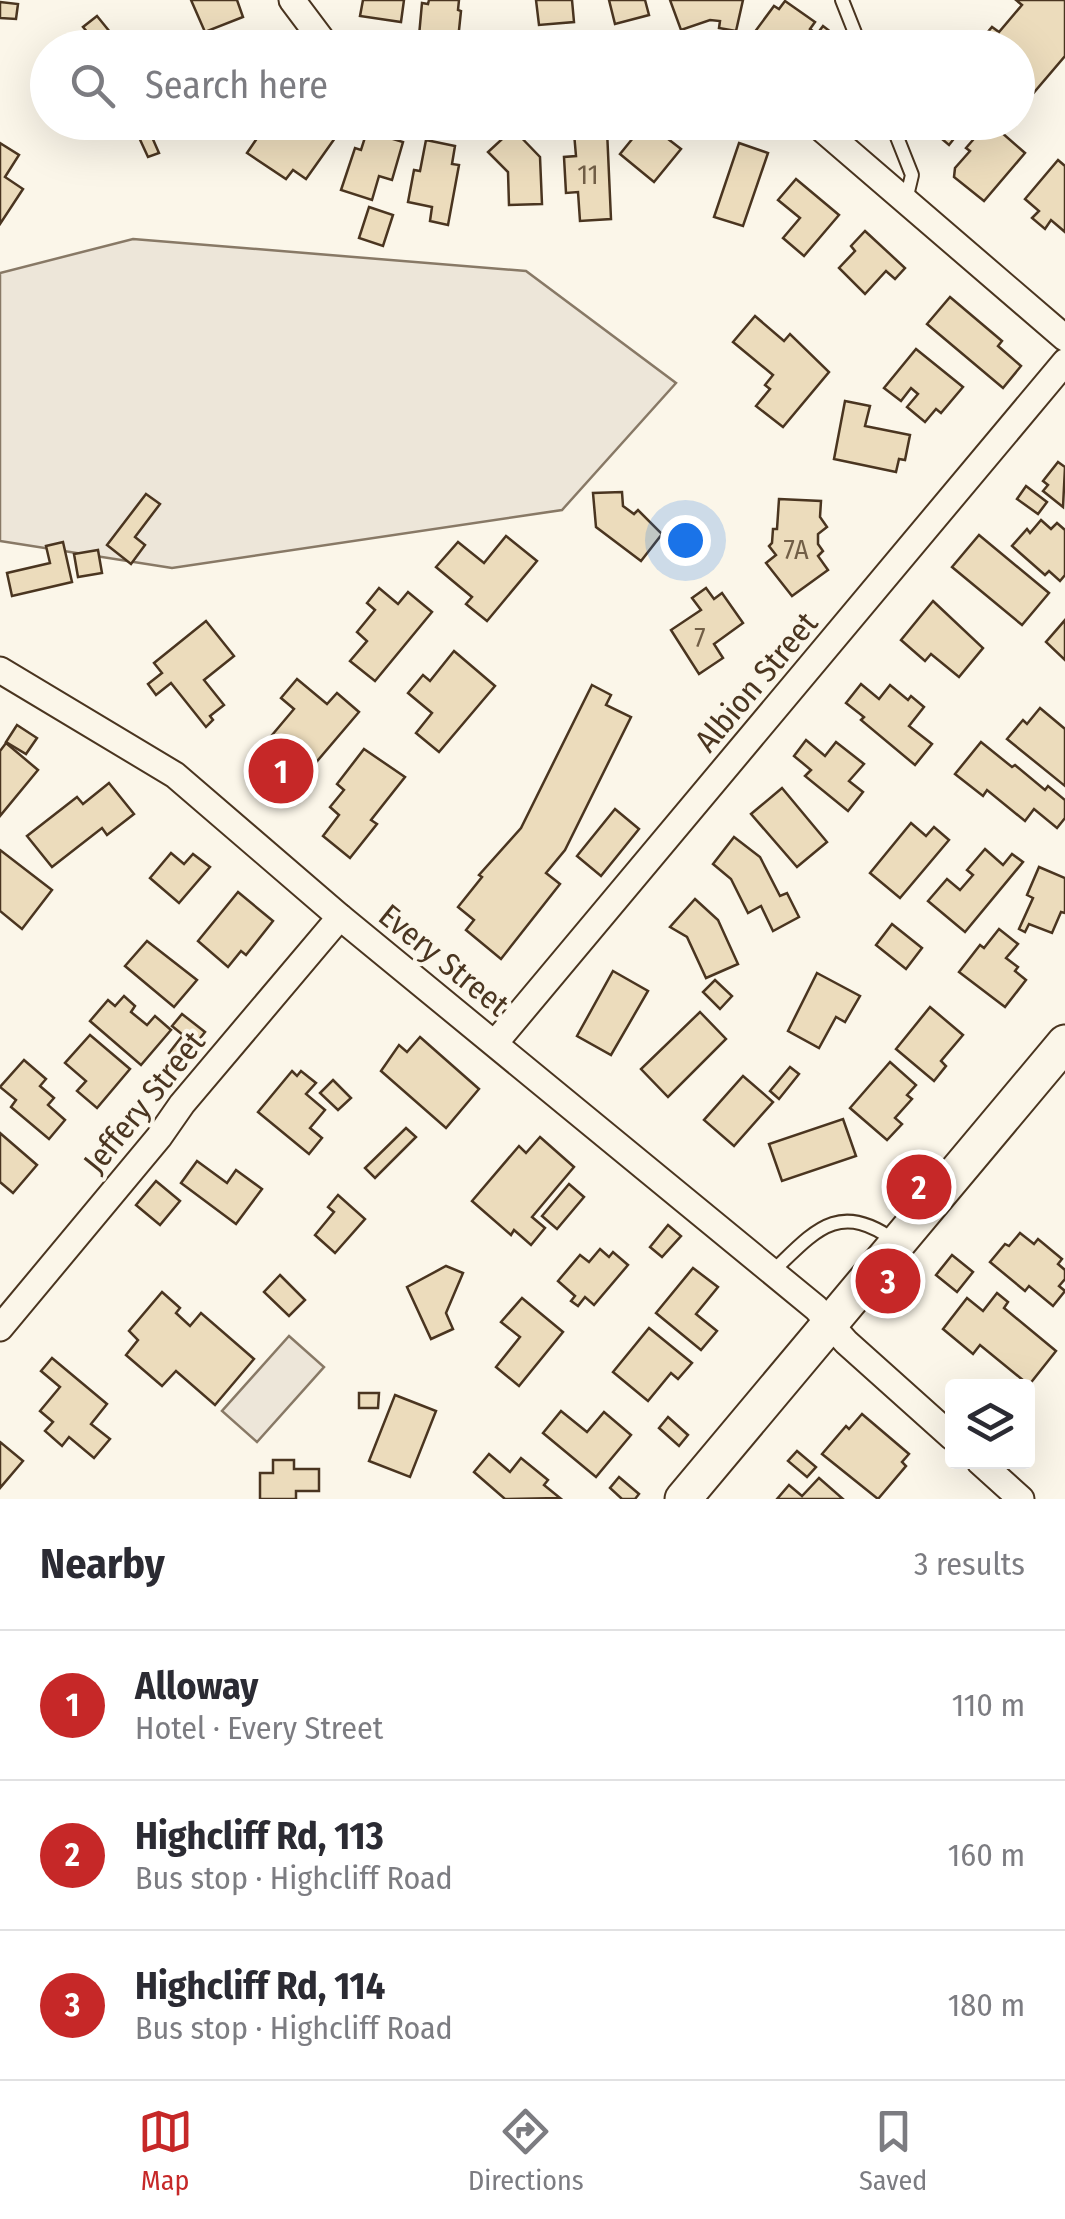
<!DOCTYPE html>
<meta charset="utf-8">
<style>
body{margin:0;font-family:"Fira Sans Condensed",sans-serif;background:#f2f2f3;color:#2b2b33}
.controls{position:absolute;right:30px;bottom:30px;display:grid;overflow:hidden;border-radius:10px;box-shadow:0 10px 40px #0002}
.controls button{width:90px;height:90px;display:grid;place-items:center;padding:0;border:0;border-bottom:2px solid #e1e1e2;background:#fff;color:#2b2b33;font:50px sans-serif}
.you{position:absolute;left:685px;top:540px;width:35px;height:35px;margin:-25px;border:8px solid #fff;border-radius:50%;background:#1a73e8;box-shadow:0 0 0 15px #1a73e833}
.badge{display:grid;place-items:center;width:65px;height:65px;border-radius:50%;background:#c62828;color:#fff;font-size:32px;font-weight:700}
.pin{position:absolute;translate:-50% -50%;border:5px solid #fff;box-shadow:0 2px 10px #0006}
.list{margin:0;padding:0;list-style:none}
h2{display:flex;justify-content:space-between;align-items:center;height:130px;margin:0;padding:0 40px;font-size:42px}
h2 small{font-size:32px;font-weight:400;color:#7c7c81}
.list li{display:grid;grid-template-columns:65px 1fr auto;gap:30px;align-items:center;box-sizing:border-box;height:150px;padding:0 40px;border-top:2px solid #e1e1e2}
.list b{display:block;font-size:38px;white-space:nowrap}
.list p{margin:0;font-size:32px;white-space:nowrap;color:#7c7c81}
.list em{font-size:32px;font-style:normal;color:#7c7c81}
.icon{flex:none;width:55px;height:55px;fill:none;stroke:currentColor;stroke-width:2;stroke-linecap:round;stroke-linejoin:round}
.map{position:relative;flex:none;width:1065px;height:1499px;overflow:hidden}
.search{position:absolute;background:#fff;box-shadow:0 10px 40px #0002;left:30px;right:30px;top:30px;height:110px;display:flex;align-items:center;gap:25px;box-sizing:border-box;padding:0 35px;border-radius:55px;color:#7c7c81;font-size:38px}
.sheet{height:580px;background:#fff}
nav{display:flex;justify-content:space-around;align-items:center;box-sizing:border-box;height:140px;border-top:2px solid #e1e1e2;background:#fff;font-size:28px;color:#7c7c81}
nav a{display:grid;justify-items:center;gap:5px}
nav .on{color:#c62828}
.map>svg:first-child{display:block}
.green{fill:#ede6d9;stroke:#887966;stroke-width:2.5}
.building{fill:#ecdcbc;stroke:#4a3520;stroke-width:2.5}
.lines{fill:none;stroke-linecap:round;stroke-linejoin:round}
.service-casing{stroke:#4a3520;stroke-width:16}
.minor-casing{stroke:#4a3520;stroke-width:29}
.secondary-casing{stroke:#4a3520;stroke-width:39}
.service{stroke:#fbf6e9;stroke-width:12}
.minor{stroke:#fbf6e9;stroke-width:25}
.secondary{stroke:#fbf6e9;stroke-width:35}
.labels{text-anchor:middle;stroke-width:8;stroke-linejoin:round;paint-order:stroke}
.number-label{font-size:28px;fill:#725f47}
.street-label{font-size:32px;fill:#4a3520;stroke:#fbf6e9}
</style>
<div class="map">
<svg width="1065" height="1499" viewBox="0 0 1065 1499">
<rect width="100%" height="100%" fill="#fbf6e9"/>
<g class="green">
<path d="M 133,239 L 526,271 L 676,383 L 562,510 L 172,568 L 0,541 L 0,273 Z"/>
<path d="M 289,1336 L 324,1367 L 257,1442 L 222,1411 Z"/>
</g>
<g class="building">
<path d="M 191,0 L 237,0 L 243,17 L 205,32 Z"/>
<path d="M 363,0 L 404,0 L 401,22 L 360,16 Z"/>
<path d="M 429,0 L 459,0 L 458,10 L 461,11 L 458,40 L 419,36 L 422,3 L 428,4 Z"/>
<path d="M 536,0 L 572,0 L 574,22 L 539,25 Z"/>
<path d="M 609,0 L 645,0 L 649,15 L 615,24 Z"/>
<path d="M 670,0 L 743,0 L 736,31 L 719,28 L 720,21 L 710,20 L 681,30 Z"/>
<path d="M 1016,0 L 1065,0 L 1065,56 L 1025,103 L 1018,97 L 1018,48 L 975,47 L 992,27 L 999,32 L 1022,5 Z"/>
<path d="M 785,1 L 815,22 L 810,29 L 817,34 L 823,26 L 840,39 L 834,48 L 774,48 L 754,33 L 774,6 L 779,9 Z"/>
<path d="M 0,2 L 18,4 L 16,19 L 0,18 Z"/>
<path d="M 97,16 L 123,48 L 73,48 L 89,34 L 83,27 Z"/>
<path d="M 268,122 L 328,122 L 340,131 L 306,179 L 293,170 L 286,179 L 247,153 Z"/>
<path d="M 646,122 L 681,149 L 654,182 L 620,154 Z"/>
<path d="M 922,122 L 967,122 L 949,145 Z"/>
<path d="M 993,125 L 1025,153 L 984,201 L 954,177 L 955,168 L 970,151 L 966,148 L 979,133 L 983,137 Z"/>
<path d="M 148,128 L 159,153 L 148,157 L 137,133 Z"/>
<path d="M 513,129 L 540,157 L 542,204 L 509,205 L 508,172 L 488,152 Z"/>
<path d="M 607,130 L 611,219 L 580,221 L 578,192 L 566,193 L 564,157 L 576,156 L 574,133 Z"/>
<path d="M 367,131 L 403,142 L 392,180 L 379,176 L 372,200 L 341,190 L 355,148 L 361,150 Z"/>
<path d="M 426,140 L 455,146 L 452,164 L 459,165 L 448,225 L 430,221 L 432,207 L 408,202 L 414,170 L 420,171 Z"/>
<path d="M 0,143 L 19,155 L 5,177 L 23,189 L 0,224 Z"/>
<path d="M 739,143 L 768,153 L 743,226 L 714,217 Z"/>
<path d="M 1058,160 L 1065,166 L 1065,232 L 1051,220 L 1045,229 L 1032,218 L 1039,211 L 1025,199 Z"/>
<path d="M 796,179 L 839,215 L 804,256 L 783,238 L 800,218 L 778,200 Z"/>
<path d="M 369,207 L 393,215 L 383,246 L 359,238 Z"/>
<path d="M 865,231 L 905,268 L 895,279 L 886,271 L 865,294 L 839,268 L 855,251 L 851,246 Z"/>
<path d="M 950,297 L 1002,341 L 998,346 L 1021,366 L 1003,388 L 927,324 Z"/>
<path d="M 755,316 L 784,341 L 790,334 L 829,372 L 783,427 L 756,406 L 770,389 L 765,385 L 773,375 L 733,342 Z"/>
<path d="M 916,349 L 963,387 L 941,413 L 936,409 L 925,422 L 907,407 L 918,394 L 911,388 L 901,401 L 884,388 Z"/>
<path d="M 845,401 L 870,406 L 865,426 L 910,435 L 905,460 L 899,459 L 896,472 L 834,459 Z"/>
<path d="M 1058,462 L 1065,467 L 1063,507 L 1043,491 L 1048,485 L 1043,481 Z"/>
<path d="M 1026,486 L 1047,502 L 1038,514 L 1017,499 Z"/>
<path d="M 622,492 L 623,506 L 634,514 L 638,510 L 662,534 L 641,561 L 596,527 L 593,493 Z"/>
<path d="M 146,494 L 160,504 L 135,537 L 145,545 L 131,564 L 107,545 Z"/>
<path d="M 779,499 L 821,501 L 820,517 L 827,527 L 818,534 L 818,544 L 823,551 L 818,556 L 828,570 L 792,596 L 766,563 L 776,555 L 769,546 L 772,543 L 773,529 L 777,529 Z"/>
<path d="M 1041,520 L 1051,529 L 1057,523 L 1065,530 L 1065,575 L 1060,581 L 1049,571 L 1045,575 L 1012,546 L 1027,529 L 1030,533 Z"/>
<path d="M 979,535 L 1049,593 L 1022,625 L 952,567 Z"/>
<path d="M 506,536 L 537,561 L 487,621 L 466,604 L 472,597 L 436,567 L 458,542 L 484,563 Z"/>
<path d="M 63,542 L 72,582 L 12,596 L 7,573 L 50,563 L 46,546 Z"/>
<path d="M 98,550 L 102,573 L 78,577 L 74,554 Z"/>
<path d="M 379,588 L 398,604 L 408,592 L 432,612 L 375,681 L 350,661 L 367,641 L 357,632 L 375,610 L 367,603 Z"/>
<path d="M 706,588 L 714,599 L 722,593 L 743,623 L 714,644 L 723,658 L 699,674 L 671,630 L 701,610 L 692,598 Z"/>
<path d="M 933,601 L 983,648 L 959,677 L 931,654 L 925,661 L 901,640 Z"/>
<path d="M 1065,620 L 1065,660 L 1046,642 Z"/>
<path d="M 206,621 L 234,656 L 204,680 L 224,705 L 210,716 L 213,720 L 206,727 L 171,683 L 156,695 L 148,684 L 162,673 L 154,663 Z"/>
<path d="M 454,651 L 495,686 L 439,752 L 416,733 L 432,713 L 408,693 L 423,675 L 430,681 Z"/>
<path d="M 297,679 L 327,704 L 337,693 L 359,712 L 290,793 L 263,771 L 279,751 L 267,741 L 294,709 L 281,698 Z"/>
<path d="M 861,684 L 879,699 L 890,685 L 908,700 L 911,696 L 924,707 L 909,726 L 932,744 L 915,765 L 861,720 L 864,717 L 846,703 Z"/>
<path d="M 592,685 L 611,695 L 606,705 L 631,717 L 565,850 L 546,873 L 560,884 L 501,959 L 466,930 L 474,920 L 458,907 L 482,877 L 479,875 L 521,828 Z"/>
<path d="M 1040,708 L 1065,729 L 1065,786 L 1007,739 L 1023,720 L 1027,724 Z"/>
<path d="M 17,725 L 37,738 L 26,754 L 6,742 Z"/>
<path d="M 806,740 L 825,756 L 836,742 L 864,764 L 849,781 L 863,792 L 848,811 L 805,776 L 811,770 L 794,756 Z"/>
<path d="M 981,742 L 1012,767 L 1015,765 L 1045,790 L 1048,786 L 1065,800 L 1065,818 L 1057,828 L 1034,809 L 1025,821 L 987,790 L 983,796 L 955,774 Z"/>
<path d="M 6,743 L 38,770 L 0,816 L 0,751 Z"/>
<path d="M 364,749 L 405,777 L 371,820 L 377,824 L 350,858 L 323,836 L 339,815 L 330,807 L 344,790 L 337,784 Z"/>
<path d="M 109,783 L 134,814 L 107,835 L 102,828 L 52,867 L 27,836 L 77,797 L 83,804 Z"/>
<path d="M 782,788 L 827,842 L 797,867 L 751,814 Z"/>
<path d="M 615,809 L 639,829 L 601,876 L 577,856 Z"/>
<path d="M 911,823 L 926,836 L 934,827 L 949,840 L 900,898 L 870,873 Z"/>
<path d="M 734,837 L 760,857 L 780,896 L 787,893 L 799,917 L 773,931 L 761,906 L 748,913 L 731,879 L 713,864 Z"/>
<path d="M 985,849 L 1003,865 L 1012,854 L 1023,862 L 965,932 L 928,901 L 947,879 L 960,890 L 973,875 L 967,870 Z"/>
<path d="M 0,850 L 52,890 L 22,929 L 0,911 Z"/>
<path d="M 171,853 L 184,864 L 193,854 L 210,867 L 179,903 L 150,878 Z"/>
<path d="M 1039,867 L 1065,878 L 1065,913 L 1061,912 L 1052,933 L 1029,924 L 1025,932 L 1019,929 L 1033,898 L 1027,895 Z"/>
<path d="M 238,892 L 273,921 L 246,955 L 241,951 L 228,967 L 198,941 Z"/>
<path d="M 695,899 L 718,920 L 738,964 L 706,978 L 687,937 L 670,927 Z"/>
<path d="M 892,924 L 922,948 L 906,969 L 876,945 Z"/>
<path d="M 999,929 L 1018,944 L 1006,958 L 1018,967 L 1015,971 L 1026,980 L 1005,1007 L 959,972 L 980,945 L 984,948 Z"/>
<path d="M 147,941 L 197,980 L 174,1007 L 125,966 Z"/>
<path d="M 613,971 L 648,991 L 611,1055 L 577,1036 Z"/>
<path d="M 817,973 L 860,996 L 845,1022 L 836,1017 L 819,1048 L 788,1031 Z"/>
<path d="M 715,980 L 732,996 L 720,1009 L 703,992 Z"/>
<path d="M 124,996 L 135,1006 L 131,1012 L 147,1025 L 155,1016 L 171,1030 L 141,1065 L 90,1021 L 108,1000 L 115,1006 Z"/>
<path d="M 930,1007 L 963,1035 L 941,1061 L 946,1066 L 934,1081 L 896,1049 Z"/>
<path d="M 700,1012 L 726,1039 L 668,1097 L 641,1069 Z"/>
<path d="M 182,1014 L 205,1032 L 181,1062 L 169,1053 L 183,1035 L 172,1026 Z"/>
<path d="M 90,1035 L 130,1069 L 97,1108 L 77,1091 L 86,1081 L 65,1063 Z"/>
<path d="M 420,1037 L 479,1089 L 446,1128 L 381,1071 L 399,1045 L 407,1052 Z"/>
<path d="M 24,1060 L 46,1079 L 40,1086 L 54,1098 L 48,1105 L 65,1120 L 49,1139 L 11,1107 L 16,1100 L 0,1087 Z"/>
<path d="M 890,1062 L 916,1085 L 907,1095 L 912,1099 L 895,1118 L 902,1124 L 887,1140 L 850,1108 Z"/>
<path d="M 790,1067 L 799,1074 L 779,1099 L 770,1091 Z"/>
<path d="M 292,1071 L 297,1076 L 301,1071 L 316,1083 L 306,1094 L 325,1110 L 310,1128 L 322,1138 L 309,1154 L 258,1112 Z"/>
<path d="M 743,1076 L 773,1102 L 734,1146 L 704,1120 Z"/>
<path d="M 333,1080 L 351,1098 L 338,1110 L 320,1093 Z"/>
<path d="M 843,1119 L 856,1156 L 782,1181 L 769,1144 Z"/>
<path d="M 406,1128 L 416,1137 L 375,1178 L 365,1168 Z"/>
<path d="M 0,1133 L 37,1165 L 13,1193 L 0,1182 Z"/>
<path d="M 540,1137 L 574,1167 L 532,1217 L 545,1228 L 531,1245 L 514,1230 L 511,1235 L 472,1201 L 519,1146 L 526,1153 Z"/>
<path d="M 197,1161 L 227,1183 L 236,1170 L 262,1189 L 236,1224 L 181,1183 Z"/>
<path d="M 156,1181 L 180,1201 L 160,1225 L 136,1205 Z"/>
<path d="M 569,1184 L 584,1197 L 557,1229 L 542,1216 Z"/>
<path d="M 338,1195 L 365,1219 L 335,1253 L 315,1235 L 334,1212 L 328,1207 Z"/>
<path d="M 668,1225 L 681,1236 L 662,1257 L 650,1247 Z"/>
<path d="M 1020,1233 L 1034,1244 L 1038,1239 L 1062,1259 L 1058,1264 L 1065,1270 L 1065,1279 L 1059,1286 L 1065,1291 L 1053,1306 L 1029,1286 L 1025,1291 L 990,1262 L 1005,1244 L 1009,1246 Z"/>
<path d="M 600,1249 L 609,1257 L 613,1252 L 628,1265 L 594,1305 L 585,1297 L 578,1306 L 571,1301 L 575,1296 L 558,1281 L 580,1255 L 589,1262 Z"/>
<path d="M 952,1255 L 973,1272 L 957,1292 L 936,1275 Z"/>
<path d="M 446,1266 L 463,1273 L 446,1313 L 453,1329 L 431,1339 L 407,1287 Z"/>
<path d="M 693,1268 L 718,1287 L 696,1314 L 717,1331 L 701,1350 L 656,1313 Z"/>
<path d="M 280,1275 L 305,1300 L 289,1316 L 264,1292 Z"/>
<path d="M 162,1292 L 180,1308 L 176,1313 L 190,1326 L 201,1313 L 254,1359 L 215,1405 L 176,1371 L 162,1386 L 126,1355 L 138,1340 L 129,1331 Z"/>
<path d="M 997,1293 L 1008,1302 L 1004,1308 L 1056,1351 L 1029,1385 L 980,1345 L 973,1354 L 943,1329 L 967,1298 L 983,1311 Z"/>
<path d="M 522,1298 L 563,1332 L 519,1386 L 496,1367 L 520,1337 L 501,1322 Z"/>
<path d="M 649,1328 L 692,1363 L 678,1379 L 671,1373 L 648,1401 L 613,1372 Z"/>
<path d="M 52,1358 L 107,1404 L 91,1424 L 110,1439 L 94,1458 L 69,1437 L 62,1446 L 45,1431 L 53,1422 L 40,1411 L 60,1387 L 41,1371 Z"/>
<path d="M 359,1393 L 379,1393 L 378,1408 L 359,1408 Z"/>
<path d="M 395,1395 L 436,1411 L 410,1477 L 369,1461 Z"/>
<path d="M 561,1411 L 587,1432 L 604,1412 L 631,1435 L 596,1477 L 543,1433 Z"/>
<path d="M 862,1414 L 909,1454 L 902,1462 L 906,1466 L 878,1499 L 822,1454 L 846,1426 L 849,1429 Z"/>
<path d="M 668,1417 L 688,1435 L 679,1446 L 659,1428 Z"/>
<path d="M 0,1442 L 23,1461 L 0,1488 Z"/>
<path d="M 797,1451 L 816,1467 L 807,1477 L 788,1461 Z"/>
<path d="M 489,1454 L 510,1472 L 521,1458 L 548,1480 L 544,1485 L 560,1498 L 505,1499 L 474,1472 Z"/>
<path d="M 273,1460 L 294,1460 L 294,1469 L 319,1469 L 319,1491 L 296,1491 L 296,1499 L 260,1499 L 260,1473 L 273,1473 Z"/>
<path d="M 619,1477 L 639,1494 L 635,1499 L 622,1499 L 610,1488 Z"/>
<path d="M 819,1478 L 843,1499 L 777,1499 L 789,1485 L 802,1496 Z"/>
</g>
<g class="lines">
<defs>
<g id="service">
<path d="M 842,0 L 861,48"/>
<path d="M 891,122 L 912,175 L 906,200"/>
<path d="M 772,1272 C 814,1232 838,1199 895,1241"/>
</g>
<g id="minor">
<path d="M 292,0 L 328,48"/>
<path d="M 814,122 L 1065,338"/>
<path d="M 0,670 L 175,775 L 340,917 L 816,1308 L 846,1342 L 952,1437"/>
<path d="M 495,1043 L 1065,362"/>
<path d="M 0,1328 L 159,1137 L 182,1104 L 340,917"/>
<path d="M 980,1462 L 1021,1499"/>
</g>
<path id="secondary" d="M 683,1499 L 1065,1043"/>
</defs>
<use href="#service" class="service-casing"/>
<use href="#minor" class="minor-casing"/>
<use href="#secondary" class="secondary-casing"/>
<use href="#service" class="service"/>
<use href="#minor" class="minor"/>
<use href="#secondary" class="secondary"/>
</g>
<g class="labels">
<g class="number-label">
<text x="588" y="184">11</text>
<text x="796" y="559">7A</text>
<text x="700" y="647">7</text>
</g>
<g class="street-label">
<text transform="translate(756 682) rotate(-50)" y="11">Albion Street</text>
<text transform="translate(444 960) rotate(39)" y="11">Every Street</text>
<text transform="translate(144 1102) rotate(-51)" y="11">Jeffery Street</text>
</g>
</g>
</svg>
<div class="controls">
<button><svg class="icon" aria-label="layers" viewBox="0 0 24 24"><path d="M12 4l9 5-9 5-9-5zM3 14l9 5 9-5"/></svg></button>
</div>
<div class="you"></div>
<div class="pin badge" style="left:281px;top:771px">1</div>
<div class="pin badge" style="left:919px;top:1187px">2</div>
<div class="pin badge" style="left:888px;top:1281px">3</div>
<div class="search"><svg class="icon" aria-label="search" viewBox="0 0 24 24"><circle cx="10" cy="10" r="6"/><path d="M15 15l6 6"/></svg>Search here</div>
</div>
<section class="sheet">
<h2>Nearby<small>3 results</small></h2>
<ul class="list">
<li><span class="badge">1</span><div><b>Alloway</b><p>Hotel · Every Street</p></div><em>110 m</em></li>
<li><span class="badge">2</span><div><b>Highcliff Rd, 113</b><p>Bus stop · Highcliff Road</p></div><em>160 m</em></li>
<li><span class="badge">3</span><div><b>Highcliff Rd, 114</b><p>Bus stop · Highcliff Road</p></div><em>180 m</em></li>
</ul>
</section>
<nav>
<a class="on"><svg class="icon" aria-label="map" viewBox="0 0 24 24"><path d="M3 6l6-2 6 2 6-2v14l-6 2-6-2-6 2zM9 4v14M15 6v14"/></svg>Map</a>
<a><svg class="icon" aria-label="directions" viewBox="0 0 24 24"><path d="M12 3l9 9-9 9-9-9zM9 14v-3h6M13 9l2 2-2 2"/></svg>Directions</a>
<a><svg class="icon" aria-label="saved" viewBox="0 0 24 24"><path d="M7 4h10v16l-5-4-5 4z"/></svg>Saved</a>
</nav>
